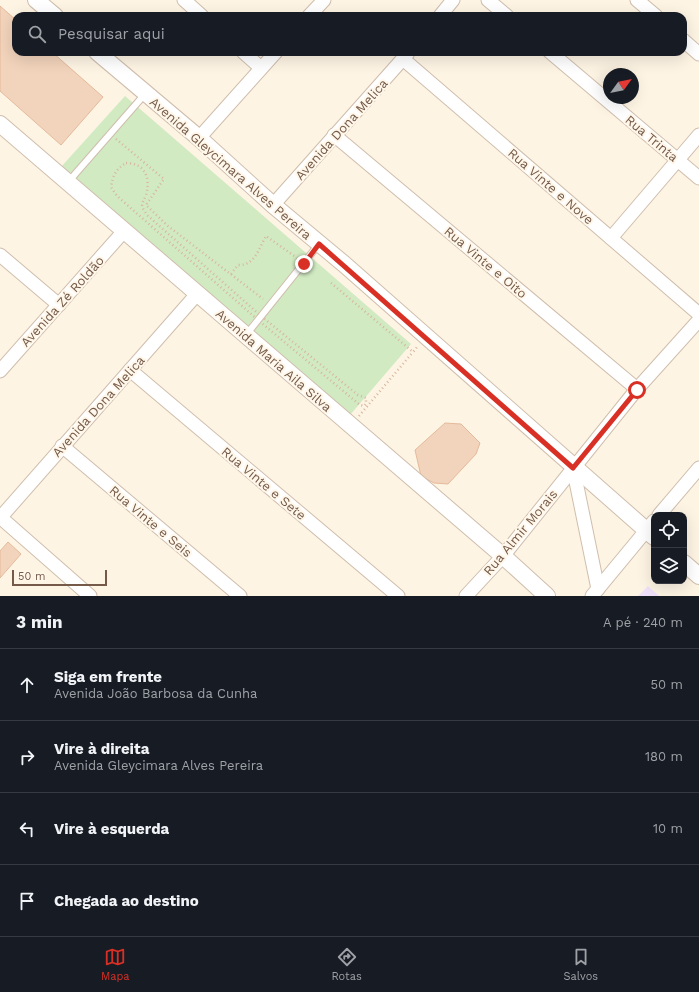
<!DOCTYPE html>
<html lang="pt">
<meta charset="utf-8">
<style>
body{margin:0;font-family:"Work Sans",sans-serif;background:#242831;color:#f1f3f6}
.controls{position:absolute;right:12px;bottom:12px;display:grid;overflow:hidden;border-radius:8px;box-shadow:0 4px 16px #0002}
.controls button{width:36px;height:36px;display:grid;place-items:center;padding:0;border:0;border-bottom:1px solid #363941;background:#171b24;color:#f1f3f6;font:20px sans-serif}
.compass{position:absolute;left:603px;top:68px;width:36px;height:36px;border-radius:50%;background:#171b24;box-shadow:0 4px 16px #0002;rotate:57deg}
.scale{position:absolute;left:12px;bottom:10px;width:95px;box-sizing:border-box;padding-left:4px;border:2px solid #755a49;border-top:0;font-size:11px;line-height:14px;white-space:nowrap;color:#755a49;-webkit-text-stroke:3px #fff7ea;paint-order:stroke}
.stop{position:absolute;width:12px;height:12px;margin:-9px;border:3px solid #d93025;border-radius:50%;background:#fff}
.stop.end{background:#d93025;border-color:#fff;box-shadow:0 1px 4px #0008}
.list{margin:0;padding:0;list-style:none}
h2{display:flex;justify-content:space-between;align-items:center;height:52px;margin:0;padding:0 16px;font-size:17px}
h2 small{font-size:13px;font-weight:400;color:#9ea1a6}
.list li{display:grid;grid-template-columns:26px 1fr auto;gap:12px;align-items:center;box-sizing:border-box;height:72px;padding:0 16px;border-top:1px solid #363941}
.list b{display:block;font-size:15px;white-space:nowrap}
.list p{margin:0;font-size:13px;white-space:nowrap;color:#9ea1a6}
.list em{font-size:13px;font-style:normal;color:#9ea1a6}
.icon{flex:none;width:22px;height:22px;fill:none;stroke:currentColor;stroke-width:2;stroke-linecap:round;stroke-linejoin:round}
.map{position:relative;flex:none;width:699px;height:596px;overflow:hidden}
.search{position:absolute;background:#171b24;box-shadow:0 4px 16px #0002;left:12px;right:12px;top:12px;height:44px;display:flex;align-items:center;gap:10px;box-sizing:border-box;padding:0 14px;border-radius:12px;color:#9ea1a6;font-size:15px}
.sheet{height:340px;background:#171b24}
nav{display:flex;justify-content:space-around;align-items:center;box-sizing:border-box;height:56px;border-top:1px solid #363941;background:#171b24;font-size:11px;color:#9ea1a6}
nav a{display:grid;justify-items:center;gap:2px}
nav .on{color:#d93025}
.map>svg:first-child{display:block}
.education{fill:#f1e0f9}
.green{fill:#d1eac2}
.building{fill:#f2d3bb;stroke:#e5ba9b}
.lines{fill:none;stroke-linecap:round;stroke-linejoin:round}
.service-casing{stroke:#d0bead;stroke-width:8}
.minor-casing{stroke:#d0bead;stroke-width:15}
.tertiary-casing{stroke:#d0bead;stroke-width:18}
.path{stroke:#d7b69e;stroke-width:2.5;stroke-dasharray:1 3;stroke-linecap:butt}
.service{stroke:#fff;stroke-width:6}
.minor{stroke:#fff;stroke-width:13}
.tertiary{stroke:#fff;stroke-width:16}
.route{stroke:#d93025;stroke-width:5}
.labels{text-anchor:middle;stroke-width:4;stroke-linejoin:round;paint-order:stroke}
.street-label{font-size:13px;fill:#755a49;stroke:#fff7ea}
</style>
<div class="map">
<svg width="699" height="596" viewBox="0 0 699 596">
<rect width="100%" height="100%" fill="#fdf4e4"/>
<path class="education" d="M 648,586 L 659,596 L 638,596 Z"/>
<path class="green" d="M 125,96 L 411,344 L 350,415 L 61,167 Z"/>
<g class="building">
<path d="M 0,6 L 16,20 L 16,52 L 52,52 L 103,97 L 61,145 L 0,91 Z"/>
<path d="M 445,423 L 461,424 L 480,443 L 476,454 L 448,484 L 434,483 L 421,476 L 415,450 Z"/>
<path d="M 8,542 L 21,554 L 0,578 L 0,551 Z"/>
</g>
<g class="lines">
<defs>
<g id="service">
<path d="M 69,181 L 145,94"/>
<path d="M 246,335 L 319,244"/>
</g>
<g id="minor">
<path d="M 184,0 L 202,16"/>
<path d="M 488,0 L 507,16"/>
<path d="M 637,0 L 656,16"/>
<path d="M 309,16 L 324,0"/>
<path d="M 440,16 L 453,0"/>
<path d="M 683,40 L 699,54"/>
<path d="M 243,52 L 261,68"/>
<path d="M 550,52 L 699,178"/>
<path d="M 403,59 L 699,314"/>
<path d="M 334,135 L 637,389"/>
<path d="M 199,138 L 276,52"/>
<path d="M 273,205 L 408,53"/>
<path d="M 611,238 L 699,135"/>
<path d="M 0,255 L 59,305"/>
<path d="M 130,370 L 398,596"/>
<path d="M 0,371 L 124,231"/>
<path d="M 62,446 L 240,596"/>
<path d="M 573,467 L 598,589"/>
<path d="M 659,515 L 699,468"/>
<path d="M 0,517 L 90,596"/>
<path d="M 0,518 L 197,294"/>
<path d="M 466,596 L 503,556 L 637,389 L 699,320"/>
<path d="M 592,596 L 654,521"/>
</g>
<g id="tertiary">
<path d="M 36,0 L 55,16"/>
<path d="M 97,52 L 199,138 L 273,205 L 344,264 L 654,537"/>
<path d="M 0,124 L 503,556 L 547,596"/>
<path d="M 684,563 L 699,576"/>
</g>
</defs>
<use href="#service" class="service-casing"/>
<use href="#minor" class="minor-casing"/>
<use href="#tertiary" class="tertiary-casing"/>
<g class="path">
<path d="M 116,139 L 164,179 L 146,205 L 168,226 L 263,299"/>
<path d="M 126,163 C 145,163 151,178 146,195 C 144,200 142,202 142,207 L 147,215 L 261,316 L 358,395 L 366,398 L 366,404 L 364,406 L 360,405 L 258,320 L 117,196 L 111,187 C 113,175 116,169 126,163 Z"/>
<path d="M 231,274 L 238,265 C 255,266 259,248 266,236 L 297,258"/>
<path d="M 331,283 L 413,352 L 418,346"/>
<path d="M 359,416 L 413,352"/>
</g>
<use href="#service" class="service"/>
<use href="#minor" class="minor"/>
<use href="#tertiary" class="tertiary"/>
</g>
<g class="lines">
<path class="route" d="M 304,264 L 319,244 L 573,468 L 637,390"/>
</g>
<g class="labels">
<g class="street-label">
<text transform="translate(341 129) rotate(-48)" y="5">Avenida Dona Melica</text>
<text transform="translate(652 138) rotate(40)" y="5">Rua Trinta</text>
<text transform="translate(231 168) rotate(41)" y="5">Avenida Gleycimara Alves Pereira</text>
<text transform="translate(551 186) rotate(41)" y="5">Rua Vinte e Nove</text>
<text transform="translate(486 262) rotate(40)" y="5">Rua Vinte e Oito</text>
<text transform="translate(62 301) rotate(-48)" y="5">Avenida Zé Roldão</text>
<text transform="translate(274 360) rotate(41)" y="5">Avenida Maria Aila Silva</text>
<text transform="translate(98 406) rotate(-48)" y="5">Avenida Dona Melica</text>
<text transform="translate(264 483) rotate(40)" y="5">Rua Vinte e Sete</text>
<text transform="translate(151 521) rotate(40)" y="5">Rua Vinte e Seis</text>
<text transform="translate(520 532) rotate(-50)" y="5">Rua Almir Morais</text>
</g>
</g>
</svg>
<div class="controls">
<button><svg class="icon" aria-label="locate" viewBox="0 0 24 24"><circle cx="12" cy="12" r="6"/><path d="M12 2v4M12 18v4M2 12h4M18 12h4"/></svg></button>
<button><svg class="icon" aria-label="layers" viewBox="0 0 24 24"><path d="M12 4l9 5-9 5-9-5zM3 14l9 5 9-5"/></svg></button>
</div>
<svg class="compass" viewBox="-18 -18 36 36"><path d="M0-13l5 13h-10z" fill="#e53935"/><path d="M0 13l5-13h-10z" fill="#9ea1a6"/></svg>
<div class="scale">50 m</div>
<div class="stop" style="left:637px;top:390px"></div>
<div class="stop end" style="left:304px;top:264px"></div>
<div class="search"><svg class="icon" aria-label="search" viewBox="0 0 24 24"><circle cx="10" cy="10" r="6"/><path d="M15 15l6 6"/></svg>Pesquisar aqui</div>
</div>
<section class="sheet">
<h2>3 min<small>A pé · 240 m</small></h2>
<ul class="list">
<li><svg class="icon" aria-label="ahead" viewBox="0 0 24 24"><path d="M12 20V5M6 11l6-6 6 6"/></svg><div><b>Siga em frente</b><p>Avenida João Barbosa da Cunha</p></div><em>50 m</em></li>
<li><svg class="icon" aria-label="right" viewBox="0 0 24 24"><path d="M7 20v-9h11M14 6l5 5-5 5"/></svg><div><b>Vire à direita</b><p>Avenida Gleycimara Alves Pereira</p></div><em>180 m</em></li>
<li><svg class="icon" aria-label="left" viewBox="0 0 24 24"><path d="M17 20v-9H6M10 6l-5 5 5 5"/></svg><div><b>Vire à esquerda</b></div><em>10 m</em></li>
<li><svg class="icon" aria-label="arrive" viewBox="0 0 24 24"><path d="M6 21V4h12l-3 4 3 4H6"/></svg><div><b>Chegada ao destino</b></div></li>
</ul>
</section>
<nav>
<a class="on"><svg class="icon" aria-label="map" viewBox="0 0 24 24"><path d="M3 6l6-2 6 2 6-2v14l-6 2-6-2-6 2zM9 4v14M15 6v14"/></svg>Mapa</a>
<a><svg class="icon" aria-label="directions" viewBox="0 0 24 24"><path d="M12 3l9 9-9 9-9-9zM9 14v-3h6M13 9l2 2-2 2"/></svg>Rotas</a>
<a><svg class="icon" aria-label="saved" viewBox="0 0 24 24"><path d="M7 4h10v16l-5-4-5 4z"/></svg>Salvos</a>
</nav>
